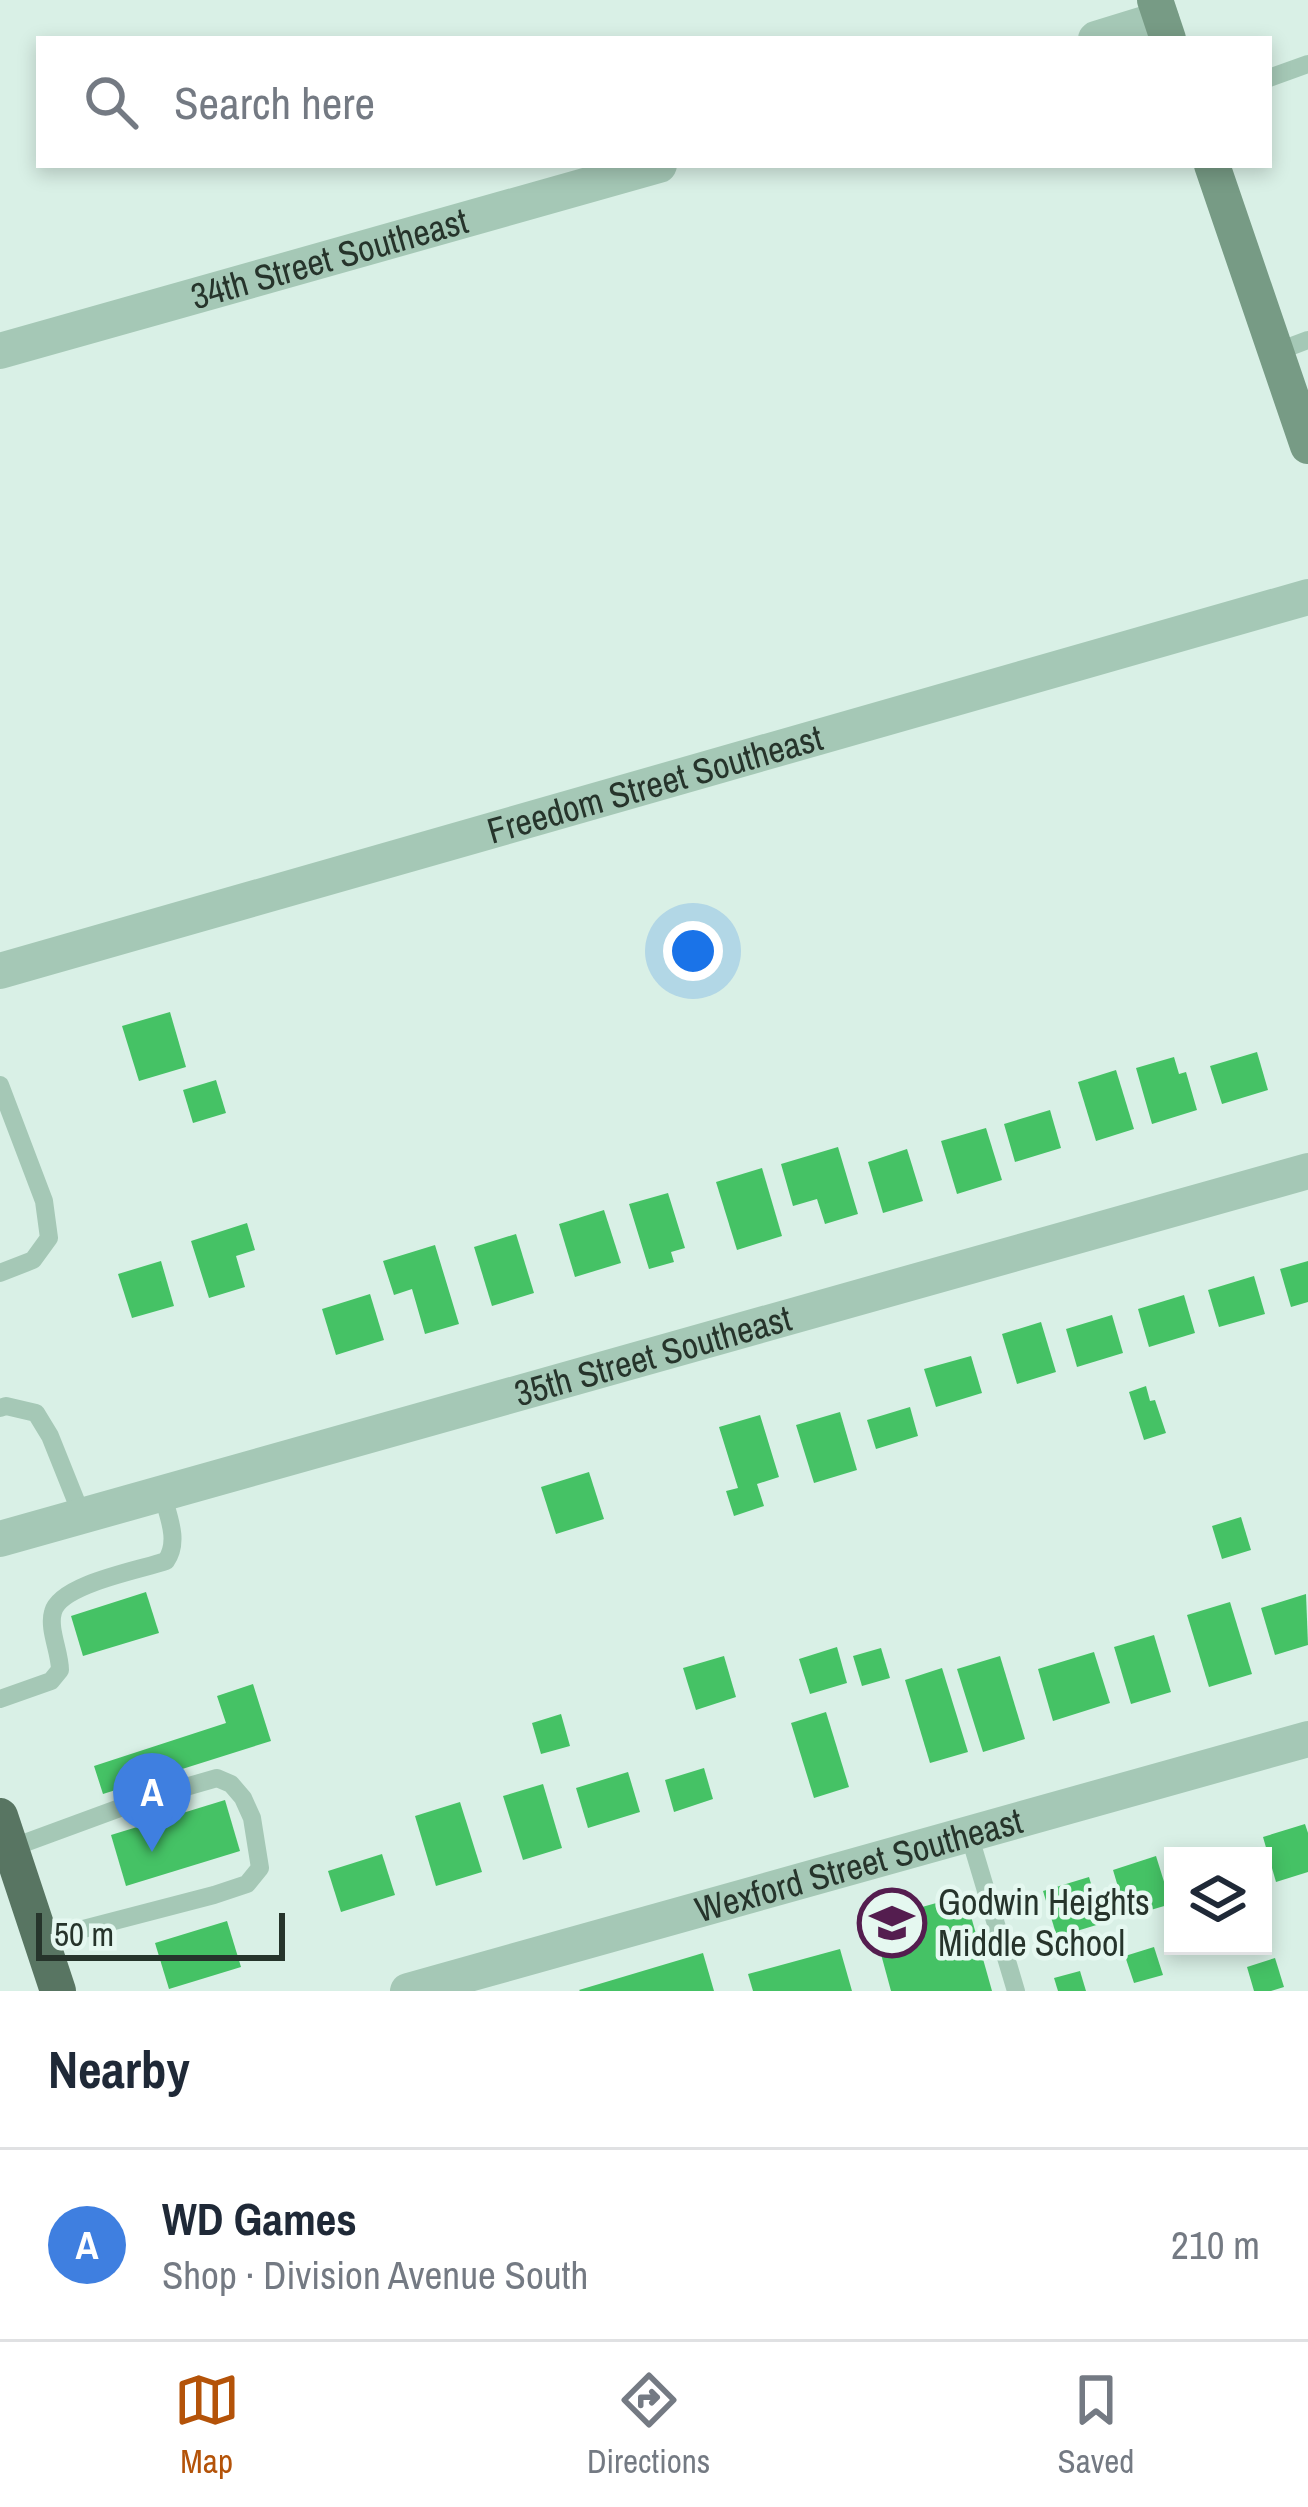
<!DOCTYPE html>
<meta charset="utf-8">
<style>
body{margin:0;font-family:"Archivo Narrow",sans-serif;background:#f2f2f3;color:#1f2937}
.controls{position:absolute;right:36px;bottom:36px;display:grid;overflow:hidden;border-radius:0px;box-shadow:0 6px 18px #0003}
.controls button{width:108px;height:108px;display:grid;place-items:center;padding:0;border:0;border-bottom:3px solid #e0e1e3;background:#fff;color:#1f2937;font:60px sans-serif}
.scale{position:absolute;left:36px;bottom:30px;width:249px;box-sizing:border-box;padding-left:12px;border:6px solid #26342b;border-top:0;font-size:33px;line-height:42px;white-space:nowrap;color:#26342b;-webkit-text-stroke:9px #e5f8f0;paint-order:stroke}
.you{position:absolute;left:693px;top:951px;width:42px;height:42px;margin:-30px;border:9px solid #fff;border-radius:50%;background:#1a73e8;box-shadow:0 0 0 18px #1a73e833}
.badge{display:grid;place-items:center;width:78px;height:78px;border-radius:50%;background:#b45309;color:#fff;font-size:39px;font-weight:700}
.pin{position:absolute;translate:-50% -99px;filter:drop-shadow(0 3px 6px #0008)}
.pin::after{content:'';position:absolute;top:63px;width:42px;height:36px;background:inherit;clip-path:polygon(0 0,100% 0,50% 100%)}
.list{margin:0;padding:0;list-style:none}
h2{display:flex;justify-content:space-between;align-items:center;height:156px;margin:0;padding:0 48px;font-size:51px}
h2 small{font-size:39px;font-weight:400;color:#747a83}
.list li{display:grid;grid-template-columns:78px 1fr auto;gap:36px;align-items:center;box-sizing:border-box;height:192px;padding:0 48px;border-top:3px solid #e0e1e3}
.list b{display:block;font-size:45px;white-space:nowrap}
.list p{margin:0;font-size:39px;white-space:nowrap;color:#747a83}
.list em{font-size:39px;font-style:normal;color:#747a83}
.icon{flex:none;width:66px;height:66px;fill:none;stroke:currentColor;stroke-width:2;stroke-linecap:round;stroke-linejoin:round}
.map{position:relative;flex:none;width:1308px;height:1991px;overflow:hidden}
.search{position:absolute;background:#fff;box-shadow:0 6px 18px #0003;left:36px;right:36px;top:36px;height:132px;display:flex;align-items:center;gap:30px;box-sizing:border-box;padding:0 42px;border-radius:0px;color:#747a83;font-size:45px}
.sheet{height:348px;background:#fff}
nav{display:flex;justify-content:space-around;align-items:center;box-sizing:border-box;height:168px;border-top:3px solid #e0e1e3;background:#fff;font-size:33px;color:#747a83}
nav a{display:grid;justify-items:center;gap:6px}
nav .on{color:#b45309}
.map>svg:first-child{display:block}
.building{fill:#45c265}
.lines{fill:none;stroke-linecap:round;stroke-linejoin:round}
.lane{stroke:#a5c8b6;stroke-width:18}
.street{stroke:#a5c8b6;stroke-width:36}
.secondary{stroke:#779b85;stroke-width:36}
.primary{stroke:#587562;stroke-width:36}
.labels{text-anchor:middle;stroke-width:9;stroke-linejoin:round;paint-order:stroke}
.street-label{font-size:36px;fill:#26342b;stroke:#e5f8f0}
.poi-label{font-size:36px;fill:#26342b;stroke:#e5f8f0;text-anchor:start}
</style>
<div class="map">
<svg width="1308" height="1991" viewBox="0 0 1308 1991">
<rect width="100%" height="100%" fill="#d9f0e6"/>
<g class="building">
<path d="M 170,1012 L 186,1067 L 139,1081 L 122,1026 Z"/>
<path d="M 1257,1052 L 1268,1090 L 1222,1104 L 1210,1066 Z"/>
<path d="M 1174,1057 L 1179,1074 L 1186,1072 L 1197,1110 L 1152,1124 L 1136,1068 Z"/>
<path d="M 1116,1070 L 1134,1129 L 1096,1141 L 1078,1082 Z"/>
<path d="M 216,1080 L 226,1113 L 193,1123 L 183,1090 Z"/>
<path d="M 1050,1110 L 1061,1148 L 1015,1162 L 1004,1124 Z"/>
<path d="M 986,1128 L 1002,1180 L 957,1194 L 941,1141 Z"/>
<path d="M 838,1147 L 858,1214 L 825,1224 L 817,1199 L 793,1206 L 781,1164 Z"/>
<path d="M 907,1149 L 923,1201 L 883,1213 L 868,1162 Z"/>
<path d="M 762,1168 L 782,1236 L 737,1250 L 716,1182 Z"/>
<path d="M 668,1193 L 685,1248 L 671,1252 L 674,1262 L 649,1269 L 629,1204 Z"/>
<path d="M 604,1210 L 621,1263 L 575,1277 L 559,1224 Z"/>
<path d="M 247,1223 L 255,1250 L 236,1256 L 245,1287 L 209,1298 L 191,1241 Z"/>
<path d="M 516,1234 L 534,1293 L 492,1306 L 474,1247 Z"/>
<path d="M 435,1245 L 459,1324 L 425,1334 L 412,1289 L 394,1295 L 383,1261 Z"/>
<path d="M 161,1261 L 174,1306 L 132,1318 L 118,1274 Z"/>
<path d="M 1308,1261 L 1308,1302 L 1291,1307 L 1280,1269 Z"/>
<path d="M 1254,1276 L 1265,1314 L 1219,1327 L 1208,1290 Z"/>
<path d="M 370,1294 L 384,1340 L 336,1355 L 322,1309 Z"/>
<path d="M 1184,1295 L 1195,1333 L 1149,1347 L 1138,1309 Z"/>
<path d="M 1112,1315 L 1123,1353 L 1077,1367 L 1066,1329 Z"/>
<path d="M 1041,1322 L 1056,1372 L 1017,1384 L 1002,1334 Z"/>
<path d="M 971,1356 L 982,1393 L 936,1407 L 924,1369 Z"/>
<path d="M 1146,1386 L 1150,1401 L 1155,1400 L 1166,1433 L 1144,1440 L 1129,1392 Z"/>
<path d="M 910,1407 L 918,1436 L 876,1449 L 867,1420 Z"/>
<path d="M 840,1412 L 857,1470 L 814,1483 L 796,1425 Z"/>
<path d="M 760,1415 L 779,1477 L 757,1484 L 764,1506 L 734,1516 L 726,1491 L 738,1488 L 719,1427 Z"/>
<path d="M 589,1472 L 604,1519 L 556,1534 L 541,1487 Z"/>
<path d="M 1241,1517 L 1251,1550 L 1222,1559 L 1212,1526 Z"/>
<path d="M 146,1592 L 159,1633 L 83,1656 L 71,1616 Z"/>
<path d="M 1306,1594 L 1308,1645 L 1275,1655 L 1261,1608 Z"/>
<path d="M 1230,1602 L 1252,1674 L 1209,1687 L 1187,1615 Z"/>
<path d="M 1154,1635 L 1171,1692 L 1131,1704 L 1114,1647 Z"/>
<path d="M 837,1647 L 847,1683 L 810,1694 L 799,1659 Z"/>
<path d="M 881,1648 L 890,1678 L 862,1686 L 853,1656 Z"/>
<path d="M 1094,1652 L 1110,1703 L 1053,1721 L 1038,1669 Z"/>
<path d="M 724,1656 L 736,1697 L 696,1710 L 683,1668 Z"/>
<path d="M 1000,1656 L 1025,1739 L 983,1752 L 957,1669 Z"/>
<path d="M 942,1668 L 968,1752 L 930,1763 L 905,1680 Z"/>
<path d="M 253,1684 L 271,1741 L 103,1794 L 94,1766 L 226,1723 L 217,1696 Z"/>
<path d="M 826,1712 L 849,1787 L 814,1798 L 791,1723 Z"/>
<path d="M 561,1714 L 570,1746 L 541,1754 L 532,1723 Z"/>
<path d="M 704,1768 L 713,1799 L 674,1812 L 665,1780 Z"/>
<path d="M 628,1772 L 640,1812 L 588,1828 L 576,1788 Z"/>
<path d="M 543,1784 L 562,1848 L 523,1860 L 503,1796 Z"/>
<path d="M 225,1800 L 240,1851 L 126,1886 L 111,1835 Z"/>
<path d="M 460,1802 L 482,1872 L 436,1886 L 415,1816 Z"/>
<path d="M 1305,1824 L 1308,1833 L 1308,1872 L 1276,1882 L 1263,1837 Z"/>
<path d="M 382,1854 L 395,1895 L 341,1912 L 328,1871 Z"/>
<path d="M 1156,1856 L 1171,1904 L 1127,1917 L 1113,1870 Z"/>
<path d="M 1089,1877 L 1103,1923 L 1057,1937 L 1043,1891 Z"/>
<path d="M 965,1895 L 992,1991 L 891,1991 L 872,1921 Z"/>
<path d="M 227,1921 L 241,1967 L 169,1989 L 155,1943 Z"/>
<path d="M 1154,1947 L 1163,1975 L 1134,1983 L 1125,1956 Z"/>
<path d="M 840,1949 L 852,1991 L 753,1991 L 748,1974 Z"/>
<path d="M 703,1953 L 714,1991 L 580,1991 L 579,1990 Z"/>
<path d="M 1275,1958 L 1284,1987 L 1271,1991 L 1254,1991 L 1247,1967 Z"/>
<path d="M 1080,1971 L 1086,1991 L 1058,1991 L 1054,1978 Z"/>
</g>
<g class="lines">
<g class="lane">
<path d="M 1269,78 L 1308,64"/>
<path d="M 1276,352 L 1308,340"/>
<path d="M 0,1085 L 44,1201 L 49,1238 L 33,1260 L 0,1273"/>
<path d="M 0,1408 L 6,1406 L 36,1413 L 50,1436 L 82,1516"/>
<path d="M 0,1699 L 51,1681 L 60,1670 C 60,1652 48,1629 53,1612 C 60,1584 140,1570 166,1561 C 180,1541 168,1516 162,1493"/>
<path d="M 969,1834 L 1016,1991"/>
<path d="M 11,1848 L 147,1798 L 217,1778 L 231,1784 L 243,1798 L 252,1818 L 260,1868 L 247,1884 L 214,1895 L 41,1940"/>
</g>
<g class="street">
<path d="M 1096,39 L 1161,19"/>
<path id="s1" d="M 0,351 L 659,165"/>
<path id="s2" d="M 0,971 L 1308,597"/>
<path id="s3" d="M 0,1539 L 1308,1171"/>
<path id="s4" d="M 408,1991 L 1308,1739"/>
</g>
<g class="secondary">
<path d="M 1155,0 L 1168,39"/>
<path d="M 1212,165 L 1308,446"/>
</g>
<path class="primary" d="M 0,1816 L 58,1991"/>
</g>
<defs>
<symbol id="school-ring" viewBox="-11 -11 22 22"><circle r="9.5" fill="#e5f8f0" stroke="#541d4f" stroke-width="1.5"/><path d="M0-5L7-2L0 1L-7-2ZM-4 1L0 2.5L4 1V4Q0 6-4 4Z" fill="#541d4f"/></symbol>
</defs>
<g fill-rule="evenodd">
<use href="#school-ring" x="854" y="1885" width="76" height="76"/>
</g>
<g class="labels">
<g class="street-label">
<text dy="13" stroke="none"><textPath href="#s1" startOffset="342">34th Street Southeast</textPath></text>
<text dy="13" stroke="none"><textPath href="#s2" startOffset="681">Freedom Street Southeast</textPath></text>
<text dy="13" stroke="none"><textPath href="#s3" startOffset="678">35th Street Southeast</textPath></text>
<text dy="13" stroke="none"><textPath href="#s4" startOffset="468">Wexford Street Southeast</textPath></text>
</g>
<g class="poi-label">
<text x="938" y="1915">Godwin Heights<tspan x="938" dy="41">Middle School</tspan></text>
</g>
</g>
</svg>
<div class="controls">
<button><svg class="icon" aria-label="layers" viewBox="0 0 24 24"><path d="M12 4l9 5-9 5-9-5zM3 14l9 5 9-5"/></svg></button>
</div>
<div class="scale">50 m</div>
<div class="you"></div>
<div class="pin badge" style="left:152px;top:1852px;background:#3f7fe0">A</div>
<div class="search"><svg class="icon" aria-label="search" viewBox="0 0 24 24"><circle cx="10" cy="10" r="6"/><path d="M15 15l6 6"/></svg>Search here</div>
</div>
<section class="sheet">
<h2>Nearby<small></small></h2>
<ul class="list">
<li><span class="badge" style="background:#3f7fe0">A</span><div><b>WD Games</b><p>Shop · Division Avenue South</p></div><em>210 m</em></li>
</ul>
</section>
<nav>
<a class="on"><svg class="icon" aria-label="map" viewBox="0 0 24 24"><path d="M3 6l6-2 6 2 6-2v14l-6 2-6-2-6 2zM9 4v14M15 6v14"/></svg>Map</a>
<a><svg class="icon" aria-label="directions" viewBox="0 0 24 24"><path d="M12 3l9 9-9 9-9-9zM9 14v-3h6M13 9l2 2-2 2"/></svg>Directions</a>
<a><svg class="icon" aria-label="saved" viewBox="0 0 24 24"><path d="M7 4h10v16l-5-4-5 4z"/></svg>Saved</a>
</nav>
